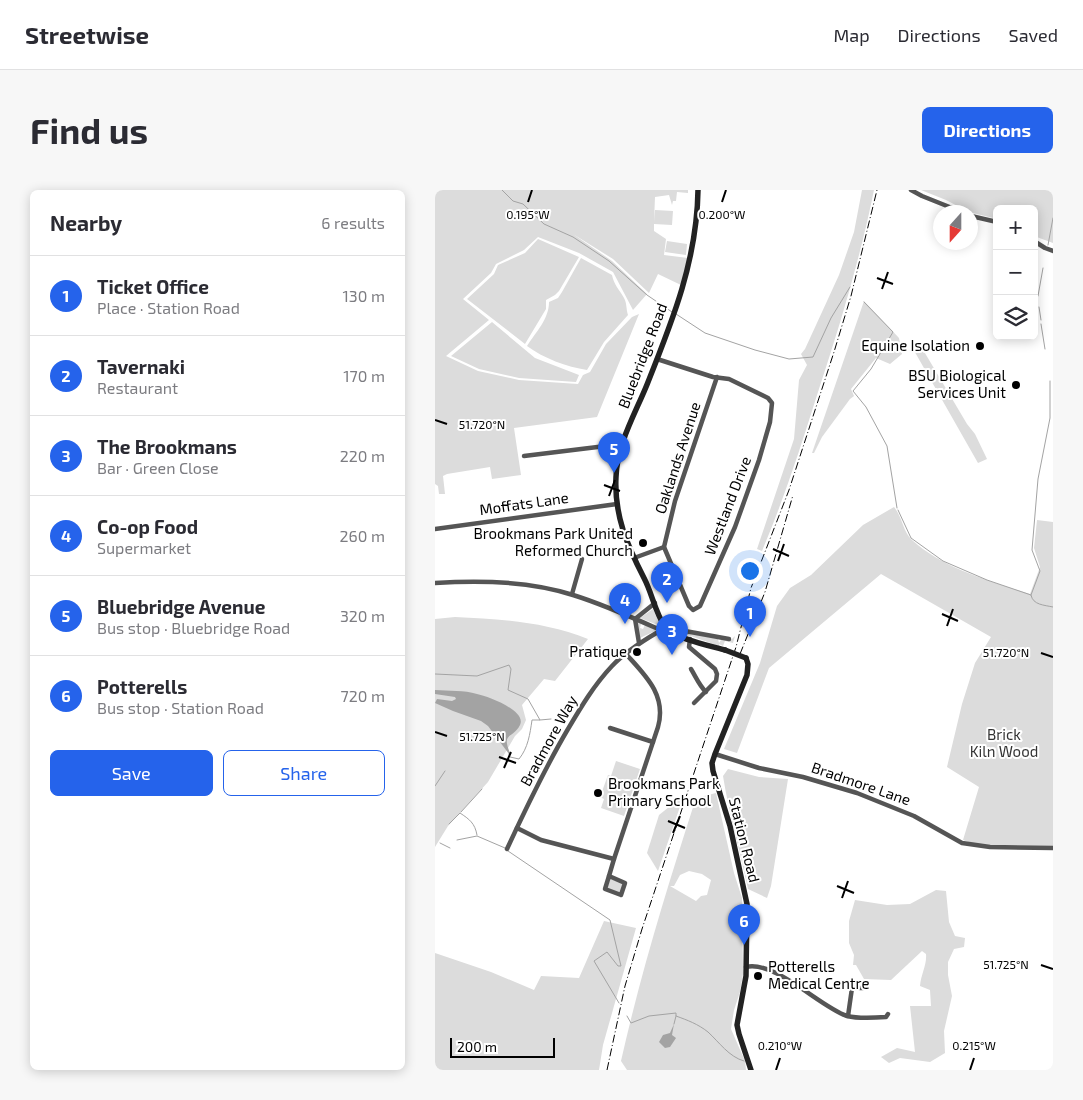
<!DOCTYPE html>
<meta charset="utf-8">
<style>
body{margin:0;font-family:"Exo 2",sans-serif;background:#f7f7f7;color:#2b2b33}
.controls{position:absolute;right:15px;top:15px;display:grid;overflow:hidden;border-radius:8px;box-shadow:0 2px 12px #0003}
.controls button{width:45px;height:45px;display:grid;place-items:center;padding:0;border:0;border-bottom:1px solid #e1e1e2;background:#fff;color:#2b2b33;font:25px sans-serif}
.compass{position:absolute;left:498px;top:15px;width:45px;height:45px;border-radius:50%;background:#fff;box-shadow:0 2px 12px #0003;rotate:201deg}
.scale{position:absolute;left:15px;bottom:12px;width:105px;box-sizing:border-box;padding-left:5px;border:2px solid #000;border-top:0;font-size:14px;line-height:18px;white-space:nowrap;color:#000;-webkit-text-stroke:4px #fff;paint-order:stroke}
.you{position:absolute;left:314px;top:380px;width:18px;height:18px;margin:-12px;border:4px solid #fff;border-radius:50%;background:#1a73e8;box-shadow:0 0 0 8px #1a73e833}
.badge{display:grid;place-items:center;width:32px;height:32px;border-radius:50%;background:#2563eb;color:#fff;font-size:16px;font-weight:700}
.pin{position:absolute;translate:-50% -41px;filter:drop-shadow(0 1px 2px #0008)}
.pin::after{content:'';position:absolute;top:26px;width:18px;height:15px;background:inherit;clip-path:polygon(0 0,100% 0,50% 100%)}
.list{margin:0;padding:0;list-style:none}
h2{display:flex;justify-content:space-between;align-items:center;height:65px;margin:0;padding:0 20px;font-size:21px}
h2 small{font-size:16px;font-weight:400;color:#7c7c81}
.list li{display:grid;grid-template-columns:32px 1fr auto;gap:15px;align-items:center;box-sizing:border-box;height:80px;padding:0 20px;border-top:1px solid #e1e1e2}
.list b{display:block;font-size:19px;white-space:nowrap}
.list p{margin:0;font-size:16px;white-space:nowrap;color:#7c7c81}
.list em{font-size:16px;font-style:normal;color:#7c7c81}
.actions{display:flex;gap:10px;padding:15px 20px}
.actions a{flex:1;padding:11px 0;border:1px solid #2563eb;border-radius:8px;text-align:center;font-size:18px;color:#2563eb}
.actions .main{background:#2563eb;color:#fff}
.icon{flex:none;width:28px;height:28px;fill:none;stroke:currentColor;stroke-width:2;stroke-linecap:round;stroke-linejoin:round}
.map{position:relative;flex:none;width:618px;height:880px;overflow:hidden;border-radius:8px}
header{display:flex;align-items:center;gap:30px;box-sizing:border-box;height:70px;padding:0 25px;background:#fff;border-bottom:1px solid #e1e1e2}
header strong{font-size:24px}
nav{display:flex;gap:28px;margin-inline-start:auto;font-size:18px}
.intro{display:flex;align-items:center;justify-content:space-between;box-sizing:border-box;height:120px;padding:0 30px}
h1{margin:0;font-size:35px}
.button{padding:12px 22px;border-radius:8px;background:#2563eb;color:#fff;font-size:18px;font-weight:700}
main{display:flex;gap:30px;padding:0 30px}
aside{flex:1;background:#fff;border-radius:8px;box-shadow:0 2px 12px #0003}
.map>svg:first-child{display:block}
.green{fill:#dcdcdc;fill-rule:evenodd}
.water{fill:#a3a3a3}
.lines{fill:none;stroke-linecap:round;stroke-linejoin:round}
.stream{stroke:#a3a3a3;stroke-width:1}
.street{stroke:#555;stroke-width:4.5}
.secondary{stroke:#222;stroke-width:5.5}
.rail{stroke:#000;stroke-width:1;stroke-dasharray:8 2.5 1 2.5;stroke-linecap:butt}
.secondary-bridge{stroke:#222;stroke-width:5.5}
.ticks{fill:none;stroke:#000;stroke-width:2}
.poi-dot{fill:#000;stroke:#fff;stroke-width:2}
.labels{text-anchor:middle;stroke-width:4;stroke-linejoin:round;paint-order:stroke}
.poi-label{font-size:15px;fill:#000;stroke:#fff;text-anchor:end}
.street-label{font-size:15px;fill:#000;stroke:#fff}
.park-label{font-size:15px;fill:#333;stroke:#fff}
.ticks-label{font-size:12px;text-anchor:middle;fill:#000;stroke:#fff;stroke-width:4;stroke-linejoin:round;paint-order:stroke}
</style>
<header>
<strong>Streetwise</strong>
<nav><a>Map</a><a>Directions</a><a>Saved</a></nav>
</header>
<div class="intro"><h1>Find us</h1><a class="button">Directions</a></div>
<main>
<aside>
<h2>Nearby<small>6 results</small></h2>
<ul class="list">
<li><span class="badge">1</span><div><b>Ticket Office</b><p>Place · Station Road</p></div><em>130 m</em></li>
<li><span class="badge">2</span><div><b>Tavernaki</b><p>Restaurant</p></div><em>170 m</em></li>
<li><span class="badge">3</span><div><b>The Brookmans</b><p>Bar · Green Close</p></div><em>220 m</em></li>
<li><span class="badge">4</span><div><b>Co-op Food</b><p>Supermarket</p></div><em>260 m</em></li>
<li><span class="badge">5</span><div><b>Bluebridge Avenue</b><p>Bus stop · Bluebridge Road</p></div><em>320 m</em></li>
<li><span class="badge">6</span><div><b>Potterells</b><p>Bus stop · Station Road</p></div><em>720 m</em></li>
</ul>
<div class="actions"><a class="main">Save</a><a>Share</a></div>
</aside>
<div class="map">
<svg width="618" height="880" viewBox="0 0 618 880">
<rect width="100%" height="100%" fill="#fff"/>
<g class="green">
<path d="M 0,0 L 253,0 L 253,3 L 242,2 L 241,11 L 238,11 L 237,15 L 234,5 L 220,7 L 219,32 L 220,20 L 238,21 L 237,35 L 219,34 L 219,41 L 231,49 L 229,65 L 253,68 L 246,95 L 223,84 L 214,103 L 178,69 L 138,44 L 177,71 L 212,104 L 198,120 L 178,82 L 144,63 L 103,47 L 89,60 L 61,74 L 56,83 L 28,109 L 54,130 L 11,166 L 43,181 L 84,190 L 143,194 L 148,185 L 155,182 L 171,154 L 197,127 L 204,124 L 162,227 L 79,238 L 86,285 L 57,289 L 55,277 L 12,284 L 8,286 L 10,304 L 4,304 L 3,296 L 0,294 Z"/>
<path d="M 427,0 L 439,0 C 425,69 405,135 383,202 C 366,256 349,309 327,361 L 322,359 L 359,249 L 364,190 L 372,175 L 366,164 L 370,159 L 404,85 L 419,42 Z"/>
<path d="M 486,0 L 618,0 L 618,53 L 599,46 L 599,19 L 562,19 L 562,29 L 534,22 L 511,10 Z"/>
<path d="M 103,49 L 144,67 L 124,101 L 120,105 L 111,110 L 111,119 L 90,154 L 32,109 L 59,84 L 63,75 L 90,63 Z"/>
<path d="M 232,51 L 252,54 L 251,65 L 230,62 Z"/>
<path d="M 146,68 L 177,85 C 179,95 184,99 189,108 C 192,113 191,119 193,125 L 169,152 L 152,180 C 132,177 108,168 92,156 C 101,142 114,129 114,112 L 123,108 L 127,102 Z"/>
<path d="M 429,111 L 464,148 L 467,164 L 455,174 L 441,168 L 416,199 L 419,206 L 415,209 L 387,247 L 379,263 L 377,263 Z"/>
<path d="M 57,132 L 100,168 L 144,185 L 141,192 L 84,188 L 44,179 L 16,166 Z"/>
<path d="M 484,153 L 532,234 L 540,244 L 552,269 L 543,273 L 477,157 Z"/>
<path d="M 459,317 C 467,326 468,342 477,350 C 509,379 555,391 595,404 L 605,377 L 599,358 L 602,330 L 618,332 L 618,656 C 591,656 553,660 528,650 L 544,597 L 512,577 L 527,514 L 540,473 L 556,447 L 446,384 L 334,478 L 302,563 L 289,559 L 325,473 L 342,416 L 355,398 L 376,385 L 428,335 Z"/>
<path d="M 218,419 L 224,433 L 223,435 L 205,428 Z"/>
<path d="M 20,427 C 66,429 110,432 153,449 L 120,491 L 109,489 L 87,515 L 91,530 L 87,539 L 80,546 L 53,592 L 13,636 L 0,657 L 0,429 Z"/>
<path d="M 202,432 L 206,434 L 205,438 L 208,439 L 210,435 L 220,439 L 220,441 L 205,448 Z"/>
<path d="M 252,443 L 283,449 L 284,453 L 286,450 L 296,450 L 300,446 L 298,453 L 290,451 L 288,456 L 284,454 L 284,456 L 250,444 Z"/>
<path d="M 181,571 L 205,579 L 189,626 L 166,618 L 169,609 L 165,607 L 173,585 L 176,586 Z"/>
<path d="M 293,579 L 324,587 L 353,589 L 336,696 L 332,708 L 313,699 C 305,661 294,624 288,586 Z"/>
<path d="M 281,603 L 299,683 L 307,708 L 308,784 L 305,802 L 299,820 L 296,839 L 310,871 L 311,880 L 192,880 L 186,871 C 206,782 233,695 261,608 ZM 254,681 L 267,684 L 276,690 L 272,705 L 266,706 L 261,711 L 235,696 L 239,696 L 245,685 Z"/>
<path d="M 249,605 L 223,681 L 212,663 L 224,625 Z"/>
<path d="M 175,689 L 188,693 L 187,703 L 172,699 Z"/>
<path d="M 501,700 L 511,701 L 514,732 L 520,746 L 530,748 L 529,757 L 519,759 L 513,772 L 513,785 L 517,806 L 509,841 L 510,863 L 495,872 L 465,868 L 454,873 L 446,867 L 462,858 L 480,862 L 475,816 L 496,816 L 495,800 L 485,796 C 486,784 492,775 491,764 L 487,761 L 456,790 L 429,789 L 421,775 L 418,775 L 419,765 L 414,753 L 414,731 L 420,710 L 452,715 L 475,714 Z"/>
<path d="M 169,731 L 201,738 L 168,855 L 164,880 L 0,880 L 0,763 L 56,782 L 99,800 L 106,786 L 144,788 Z"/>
</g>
<g class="water">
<path d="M 0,500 C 14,501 29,500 42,504 C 53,506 92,521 85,535 C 78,549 66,542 75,563 L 74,564 L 53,536 L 46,531 L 18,521 L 0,513 L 2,509 L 17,511 L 21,509 L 20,507 L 0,504 Z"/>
<path d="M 239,834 L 237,845 L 241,848 L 235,857 L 230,858 L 224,852 L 228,845 L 235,843 Z"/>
</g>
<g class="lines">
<g class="stream">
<path d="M 67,0 L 78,11 L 88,14 L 109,34 L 138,47 L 174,71 L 212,105 L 237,122"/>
<path d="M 613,55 L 618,28"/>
<path d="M 603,106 L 608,78"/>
<path d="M 429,112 L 458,142 L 436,179 L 418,201 L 431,217 L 452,256 L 462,318"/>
<path d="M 604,117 L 606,130"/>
<path d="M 241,124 L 270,143 L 320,160 L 354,169 L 378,167 L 396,128 L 415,97"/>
<path d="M 606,134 L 610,159"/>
<path d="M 463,320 L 476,348 L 508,371 L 552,390 L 596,405 C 598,415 609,415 618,417"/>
<path d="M 596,405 L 605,381 L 597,360 L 603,289 L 615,228 L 615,191"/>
<path d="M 0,484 L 42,486 L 74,475 L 76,479 L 73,500 L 93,509 L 105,530 L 97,530 C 95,544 93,558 84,569 L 75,567 L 74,564"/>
<path d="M 105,530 L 116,529"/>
<path d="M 0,596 L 10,581"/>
<path d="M 26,622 L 47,599"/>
<path d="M 14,634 L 25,623 C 34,629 40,633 42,645"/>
<path d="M 22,650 L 42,646 L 70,658"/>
<path d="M 5,653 L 15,658"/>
<path d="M 73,661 L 175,730 L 186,776 L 183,776 L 172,762 L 159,771 L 184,813"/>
<path d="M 192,826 L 196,833 L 214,826 L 241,823 L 241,826 C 252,830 263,834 273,842 C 284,852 294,867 309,871"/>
<path d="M 239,834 L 241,826"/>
</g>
<g class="street">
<path d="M 476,0 L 487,6 L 527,22"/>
<path d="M 536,26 L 562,32"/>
<path d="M 599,51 L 610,58 L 618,61"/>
<path d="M 222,169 L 278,187 L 294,189 L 333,208 L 337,213 L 335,232 L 324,270 L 300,337 L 265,416 L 258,420 L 254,416 L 229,357 L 240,311 L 282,187"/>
<path d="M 89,266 L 187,254"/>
<path d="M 0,339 L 182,314"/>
<path d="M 199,368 L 229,357"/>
<path d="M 0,393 C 45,390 95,391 138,405 C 167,414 194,426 221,438 L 226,438"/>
<path d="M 137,404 L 147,369"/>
<path d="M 200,429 L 220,413"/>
<path d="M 200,429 L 204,453"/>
<path d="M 228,433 L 234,433 L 250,441 L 294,449"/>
<path d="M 255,449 L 254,457 L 280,479 L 282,484 L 281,491 L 259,513"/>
<path d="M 256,479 C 261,487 264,495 271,502"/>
<path d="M 175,538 L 218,552"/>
<path d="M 280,564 L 324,578 L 368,587 L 422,603 L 479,626 L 527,653 L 555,657 L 618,658"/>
<path d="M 82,638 L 106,650 L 179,669 L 223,537 C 232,505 210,485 191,464"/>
<path d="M 72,659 C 91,618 110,578 133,539 C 146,517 159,495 177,476 C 190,462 206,452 223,442 L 224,438"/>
<path d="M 174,686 L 190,693 L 186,705 L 170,699 Z"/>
<path d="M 174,686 L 179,669"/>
<path d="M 311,777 C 340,770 385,817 412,826 C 424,829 438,828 451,827 L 453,824"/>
<path d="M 413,826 L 417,798 L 429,798"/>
</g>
<g class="secondary">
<path d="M 263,0 C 262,71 237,132 211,197 C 199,226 182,255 181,287 C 179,325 192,355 209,388 C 217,403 220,422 230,437 C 238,448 276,456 290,460"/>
<path d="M 311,468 L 313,474 L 312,485 L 280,564 L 277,573 L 278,581 L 295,636 L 312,714 L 311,786 L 302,835 L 304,844 L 316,880"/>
</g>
<g class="rail">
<path d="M 305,464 L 330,402 L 358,305"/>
<path d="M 172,880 L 190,796 L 207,739 L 301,457 L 316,398 L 354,300 L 399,162 L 416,106 L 442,0"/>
</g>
<path class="secondary-bridge" d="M 290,460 L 311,468"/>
</g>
<path class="ticks" d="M 93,12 L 97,0M 287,12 L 291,0M 442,88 L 458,94M 447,99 L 453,82M 0,230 L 12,234M 169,295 L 185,301M 174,306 L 180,290M 338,359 L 354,366M 343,371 L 349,354M 507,424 L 523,431M 512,436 L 518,419M 606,463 L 618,467M 0,542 L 12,546M 64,567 L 81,573M 69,578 L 76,562M 233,631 L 250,638M 238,643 L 245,626M 402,696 L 419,703M 407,708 L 413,691M 606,775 L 618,779M 341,880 L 345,868M 535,880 L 539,868"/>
<g class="poi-dot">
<circle cx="545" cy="156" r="5"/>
<circle cx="581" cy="195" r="5"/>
<circle cx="208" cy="353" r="5"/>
<circle cx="202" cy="462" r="5"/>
<circle cx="163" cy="603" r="5"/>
<circle cx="323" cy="786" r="5"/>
</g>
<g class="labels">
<g class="poi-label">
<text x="535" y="161">Equine Isolation</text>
<text x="571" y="191">BSU Biological<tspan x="571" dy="17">Services Unit</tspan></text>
<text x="198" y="349">Brookmans Park United<tspan x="198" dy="17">Reformed Church</tspan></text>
<text x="192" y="467">Pratique</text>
<text x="173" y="599" text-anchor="start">Brookmans Park<tspan x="173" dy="17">Primary School</tspan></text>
<text x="333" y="782" text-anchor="start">Potterells<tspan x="333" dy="17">Medical Centre</tspan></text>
</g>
<g class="street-label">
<text transform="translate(208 166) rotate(-69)" y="5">Bluebridge Road</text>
<text transform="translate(243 268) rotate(-72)" y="5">Oaklands Avenue</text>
<text transform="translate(89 314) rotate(-8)" y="5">Moffats Lane</text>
<text transform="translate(293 316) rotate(-69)" y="5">Westland Drive</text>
<text transform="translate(114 551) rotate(-61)" y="5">Bradmore Way</text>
<text transform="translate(426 594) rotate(19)" y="5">Bradmore Lane</text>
<text transform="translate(309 650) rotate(76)" y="5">Station Road</text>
</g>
<g class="park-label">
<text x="569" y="550">Brick<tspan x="569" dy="17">Kiln Wood</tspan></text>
</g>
</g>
<g class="ticks-label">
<text x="287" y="29">0.200°W</text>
<text x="93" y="29">0.195°W</text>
<text x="47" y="239">51.720°N</text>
<text x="571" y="467">51.720°N</text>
<text x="47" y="551">51.725°N</text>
<text x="571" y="779">51.725°N</text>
<text x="345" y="860">0.210°W</text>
<text x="539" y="860">0.215°W</text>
</g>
</svg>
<div class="controls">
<button>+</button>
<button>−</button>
<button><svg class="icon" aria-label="layers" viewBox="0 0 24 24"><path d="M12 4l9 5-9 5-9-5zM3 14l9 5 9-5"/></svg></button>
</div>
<svg class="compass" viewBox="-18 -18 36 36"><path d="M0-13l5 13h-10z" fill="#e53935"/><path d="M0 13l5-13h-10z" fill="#7c7c81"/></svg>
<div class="scale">200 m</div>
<div class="you"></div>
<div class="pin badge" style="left:315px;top:447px">1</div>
<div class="pin badge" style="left:232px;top:413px">2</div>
<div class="pin badge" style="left:237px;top:465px">3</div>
<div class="pin badge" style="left:190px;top:434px">4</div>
<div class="pin badge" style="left:179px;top:283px">5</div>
<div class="pin badge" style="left:309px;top:755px">6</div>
</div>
</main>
